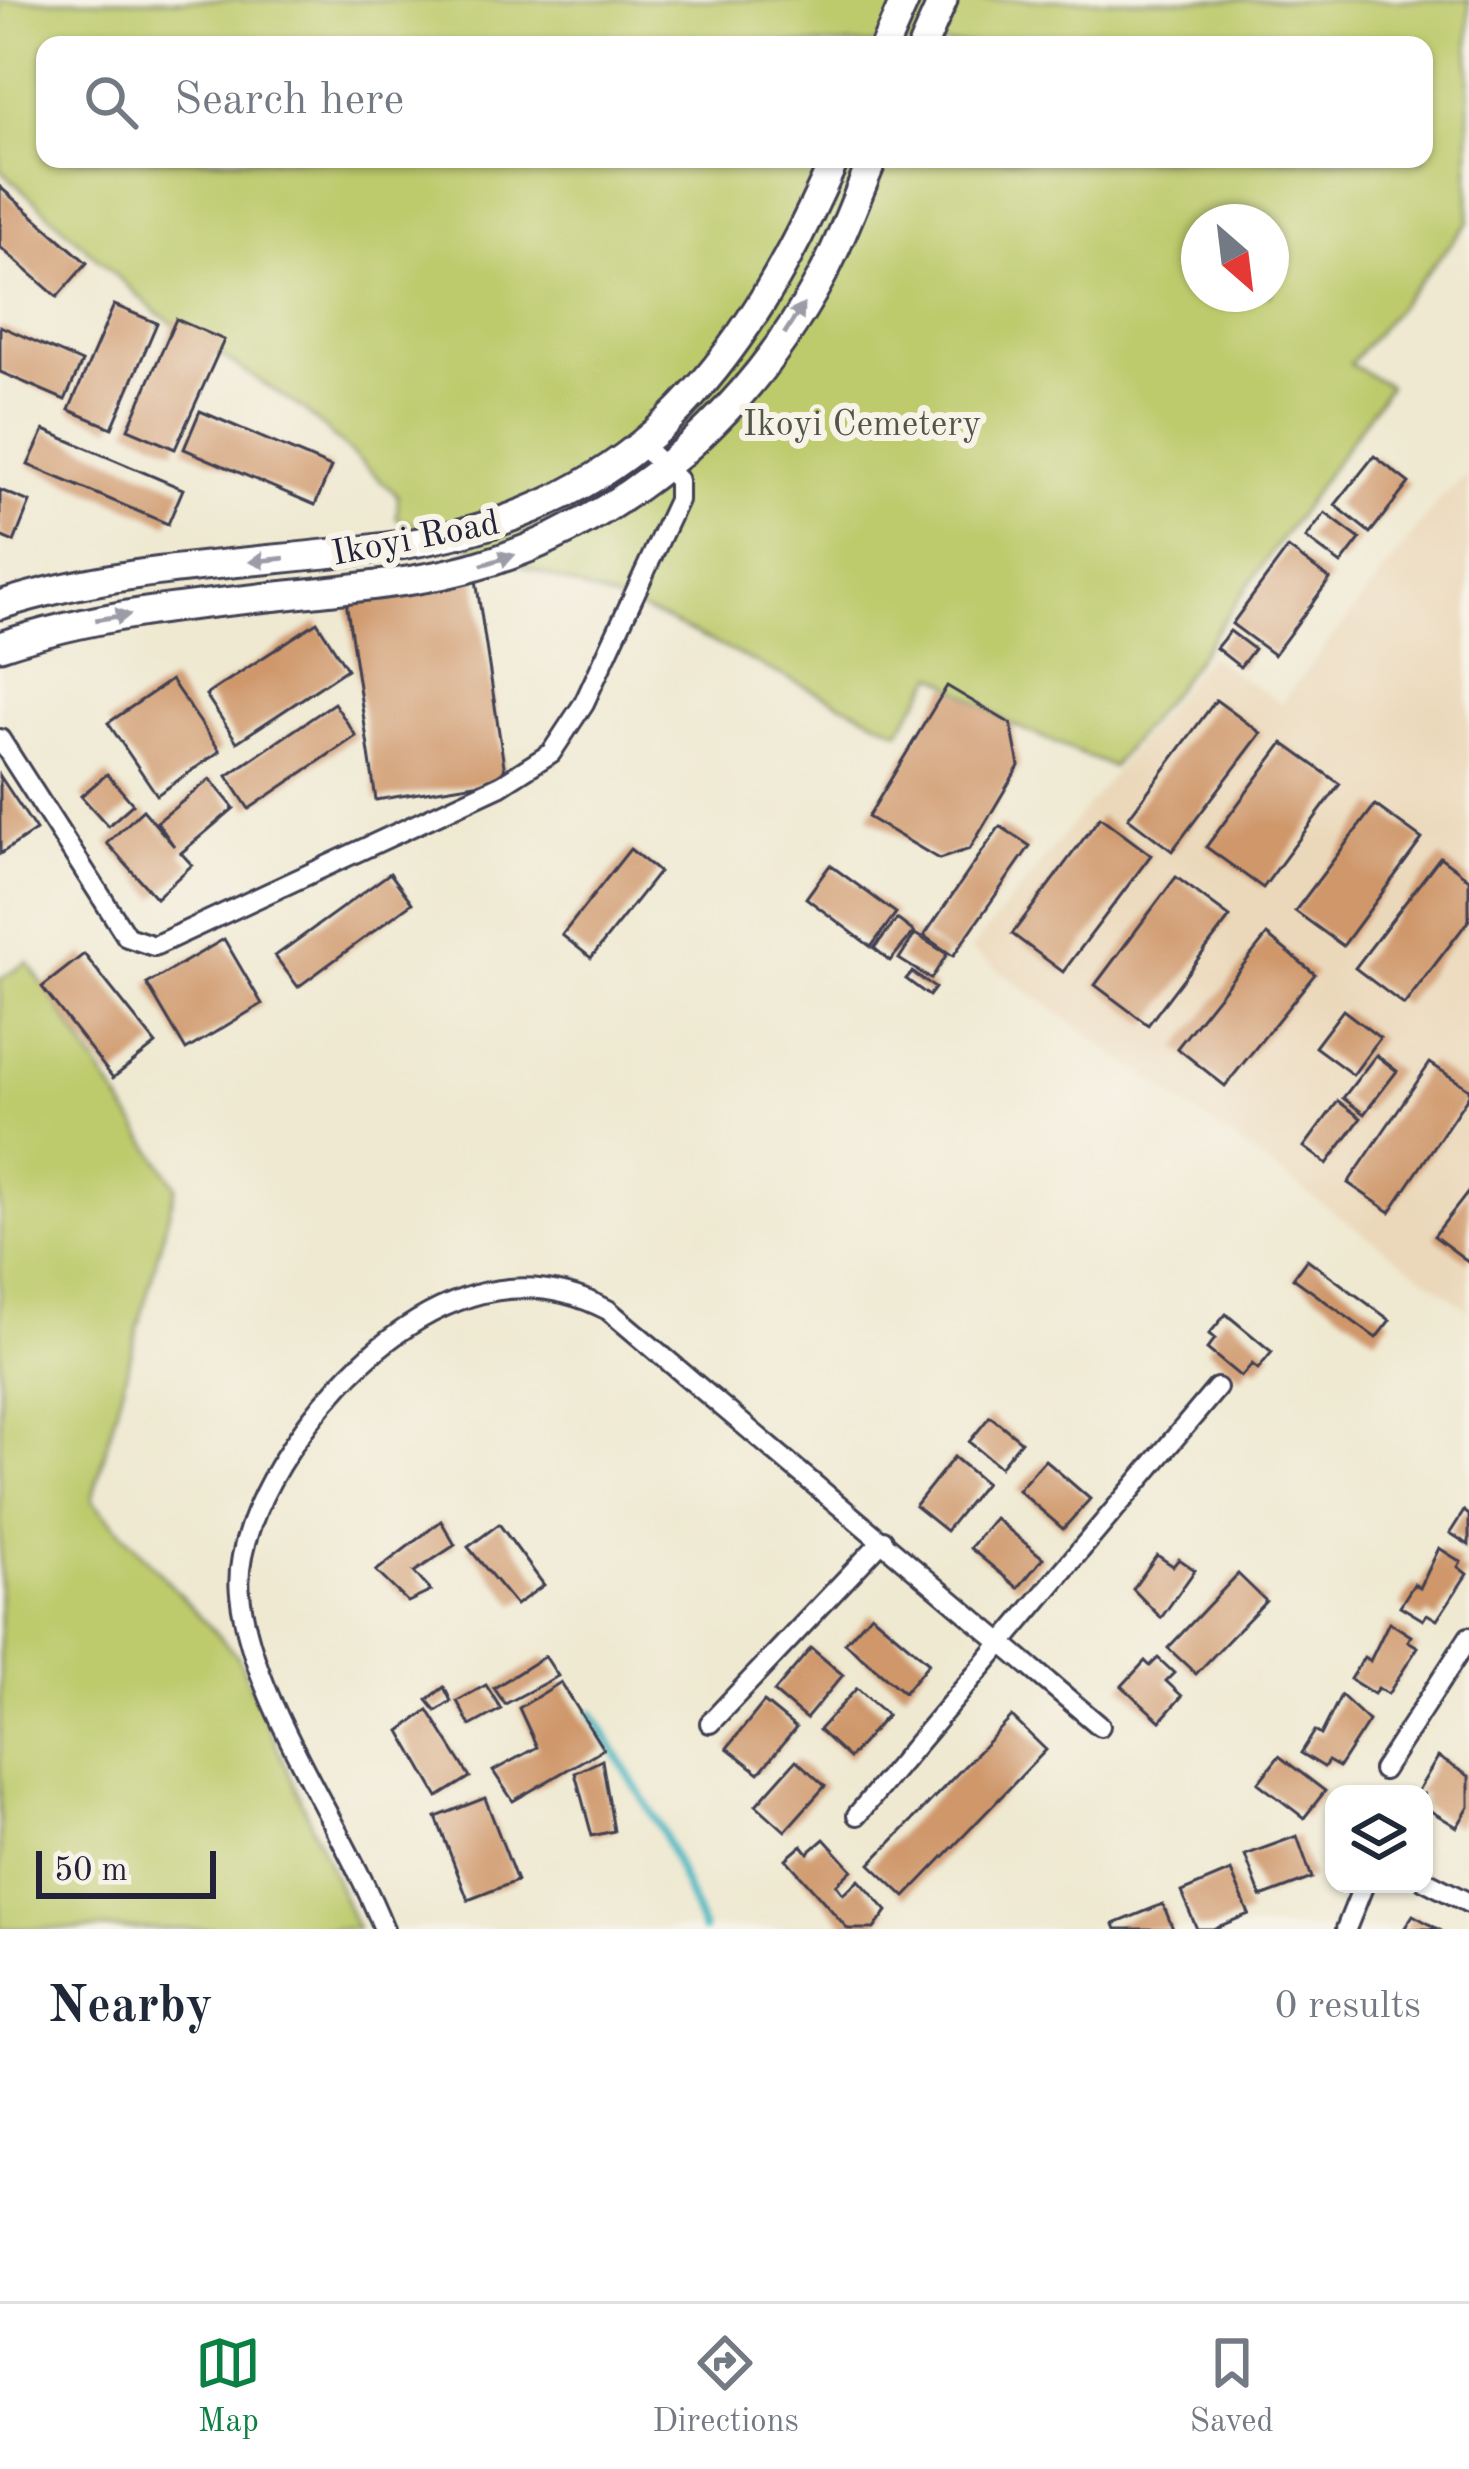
<!DOCTYPE html>
<style>
body{margin:0;font-family:"Old Standard TT",serif;background:#f6f6f7;color:#1f2937}
.controls{position:absolute;right:36px;bottom:36px;display:grid;overflow:hidden;border-radius:24px;box-shadow:0 3px 9px #0004}
.controls button{width:108px;height:108px;display:grid;place-items:center;padding:0;border:0;border-bottom:3px solid #e0e1e3;background:#fff;color:#1f2937;font:60px sans-serif}
.compass{position:absolute;left:1181px;top:204px;width:108px;height:108px;border-radius:50%;background:#fff;box-shadow:0 3px 9px #0004;rotate:152deg}
.scale{position:absolute;left:36px;bottom:30px;width:180px;box-sizing:border-box;padding-left:12px;border:6px solid #22223b;border-top:0;font-size:33px;line-height:42px;white-space:nowrap;color:#22223b;-webkit-text-stroke:9px #f7f3e8;paint-order:stroke}
.list{margin:0;padding:0;list-style:none}
h2{display:flex;justify-content:space-between;align-items:center;height:156px;margin:0;padding:0 48px;font-size:51px}
h2 small{font-size:39px;font-weight:400;color:#747a83}
.icon{flex:none;width:66px;height:66px;fill:none;stroke:currentColor;stroke-width:2;stroke-linecap:round;stroke-linejoin:round}
.map{position:relative;flex:none;width:1469px;height:1929px;overflow:hidden}
.search{position:absolute;background:#fff;box-shadow:0 3px 9px #0004;left:36px;right:36px;top:36px;height:132px;display:flex;align-items:center;gap:30px;box-sizing:border-box;padding:0 42px;border-radius:24px;color:#747a83;font-size:45px}
.sheet{height:372px;background:#fff}
nav{display:flex;justify-content:space-around;align-items:center;box-sizing:border-box;height:168px;border-top:3px solid #e0e1e3;background:#fff;font-size:33px;color:#747a83}
nav a{display:grid;justify-items:center;gap:6px}
nav .on{color:#0b8043}
.map>svg:first-child{display:block}
.built{fill:#ebd8ba}
.green{fill:#becb6d;stroke:#707654;stroke-width:3;fill-rule:evenodd}
.lines{fill:none;stroke-linecap:round;stroke-linejoin:round}
.stream{stroke:#49b7c3;stroke-width:8}
.building{fill:#cf976b}
.minor-casing{stroke:#414052;stroke-width:24}
.secondary-casing{stroke:#414052;stroke-width:33}
.minor{stroke:#fff;stroke-width:18}
.secondary{stroke:#fff;stroke-width:27}
.oneway{fill:#9c9ca7}
.labels{text-anchor:middle;stroke-width:12;stroke-linejoin:round;paint-order:stroke}
.park-label{font-size:36px;fill:#51554a;stroke:#f7f3e8}
.street-label{font-size:36px;fill:#22223b;stroke:#f7f3e8}
</style>
<div class="map">
<svg width="1469" height="1929" viewBox="0 0 1469 1929">
<rect width="100%" height="100%" fill="#f7f3e8"/>
<filter id="ink" filterUnits="userSpaceOnUse"><feTurbulence type="fractalNoise" baseFrequency=".00833" numOctaves="2"/><feDisplacementMap in="SourceGraphic" scale="24" xChannelSelector="R" yChannelSelector="G"/><feConvolveMatrix kernelMatrix="1 2 1 2 8 2 1 2 1" color-interpolation-filters="sRGB"/></filter>
<filter id="wash" filterUnits="userSpaceOnUse"><feTurbulence type="fractalNoise" baseFrequency=".004" numOctaves="4" result="noise"/><feDisplacementMap in="SourceGraphic" scale="48" xChannelSelector="R" yChannelSelector="G"/><feGaussianBlur stdDeviation="2.7" result="paint"/><feColorMatrix in="noise" values="0 0 0 0 0 0 0 0 0 0 0 0 0 0 0 0 0 1.4 0 .05"/><feComposite in="paint" operator="in"/></filter>
<g filter="url(#wash)">
<rect width="100%" height="100%" fill="#efe9d1"/>
<path class="built" d="M 1469,475 L 1469,1310 L 971,950 L 1208,656 L 1281,703 L 1443,496 Z"/>
<g class="green">
<path d="M 0,0 L 1469,0 L 1469,222 L 1350,364 L 1389,386 L 1183,678 L 1112,767 L 1011,724 L 935,675 L 899,731 L 659,617 L 397,519 L 398,496 L 305,411 L 156,312 L 0,169 ZM 45,45 L 1424,45 L 1424,159 L 45,159 ZM 1199,222 L 1271,222 L 1271,294 L 1199,294 Z"/>
<path d="M 28,962 L 176,1186 L 92,1500 L 238,1657 L 357,1929 L 0,1929 L 0,979 Z"/>
</g>
<g class="lines">
<path class="stream" d="M 592,1713 L 663,1832 L 703,1929"/>
</g>
<g id="blocks">
<g class="building">
<path d="M 0,187 L 87,263 L 57,297 L 0,247 Z"/>
<path d="M 114,305 L 157,323 L 112,428 L 69,410 Z"/>
<path d="M 176,319 L 224,340 L 175,449 L 128,429 Z"/>
<path d="M 0,326 L 82,362 L 65,400 L 0,372 Z"/>
<path d="M 200,411 L 331,467 L 315,505 L 184,449 Z"/>
<path d="M 44,430 L 183,489 L 168,524 L 28,465 Z"/>
<path d="M 1374,456 L 1409,483 L 1370,533 L 1335,505 Z"/>
<path d="M 0,490 L 30,502 L 14,542 L 0,536 Z"/>
<path d="M 1325,513 L 1360,539 L 1341,564 L 1306,538 Z"/>
<path d="M 1288,548 L 1330,579 L 1274,655 L 1232,624 Z"/>
<path d="M 475,573 L 506,779 L 376,800 L 345,594 Z"/>
<path d="M 317,622 L 347,669 L 237,742 L 206,695 Z"/>
<path d="M 1230,631 L 1254,649 L 1240,667 L 1216,648 Z"/>
<path d="M 171,680 L 220,751 L 157,795 L 108,723 Z"/>
<path d="M 947,686 L 1011,724 L 1019,766 L 970,849 L 939,859 L 868,817 Z"/>
<path d="M 1216,700 L 1261,733 L 1172,851 L 1128,818 Z"/>
<path d="M 334,703 L 356,736 L 249,809 L 227,776 Z"/>
<path d="M 1283,743 L 1340,784 L 1263,888 L 1206,847 Z"/>
<path d="M 107,774 L 133,804 L 108,826 L 81,796 Z"/>
<path d="M 0,776 L 36,830 L 0,854 Z"/>
<path d="M 210,779 L 234,808 L 181,853 L 192,865 L 156,898 L 107,843 L 143,810 L 174,846 L 157,822 Z"/>
<path d="M 1375,805 L 1422,839 L 1343,946 L 1295,911 Z"/>
<path d="M 1100,817 L 1151,855 L 1063,972 L 1012,934 Z"/>
<path d="M 1000,826 L 1030,846 L 953,956 L 924,936 Z"/>
<path d="M 630,849 L 659,872 L 591,958 L 562,935 Z"/>
<path d="M 1440,857 L 1469,879 L 1469,920 L 1404,1005 L 1355,968 Z"/>
<path d="M 830,865 L 896,913 L 871,947 L 806,898 Z"/>
<path d="M 390,873 L 412,903 L 298,987 L 275,956 Z"/>
<path d="M 1176,877 L 1230,917 L 1148,1025 L 1095,985 Z"/>
<path d="M 897,919 L 914,932 L 890,961 L 874,948 Z"/>
<path d="M 915,934 L 947,954 L 931,979 L 899,959 Z"/>
<path d="M 1267,935 L 1315,974 L 1225,1086 L 1177,1048 Z"/>
<path d="M 224,939 L 262,1004 L 186,1050 L 147,984 Z"/>
<path d="M 84,954 L 156,1044 L 113,1078 L 42,987 Z"/>
<path d="M 912,972 L 935,988 L 929,996 L 906,979 Z"/>
<path d="M 1343,1010 L 1380,1038 L 1353,1075 L 1315,1047 Z"/>
<path d="M 1376,1055 L 1397,1071 L 1364,1114 L 1343,1098 Z"/>
<path d="M 1430,1063 L 1469,1089 L 1469,1095 L 1390,1212 L 1348,1183 Z"/>
<path d="M 1338,1101 L 1361,1118 L 1327,1164 L 1304,1147 Z"/>
<path d="M 1469,1191 L 1469,1262 L 1434,1236 Z"/>
<path d="M 1307,1259 L 1390,1320 L 1376,1338 L 1293,1278 Z"/>
<path d="M 1226,1314 L 1272,1352 L 1258,1369 L 1252,1364 L 1241,1377 L 1207,1349 L 1215,1339 L 1209,1334 Z"/>
<path d="M 990,1416 L 1021,1441 L 1000,1467 L 969,1442 Z"/>
<path d="M 954,1457 L 985,1483 L 946,1531 L 915,1506 Z"/>
<path d="M 1045,1460 L 1090,1499 L 1063,1529 L 1018,1490 Z"/>
<path d="M 1464,1511 L 1469,1515 L 1469,1545 L 1450,1533 Z"/>
<path d="M 995,1518 L 1043,1558 L 1018,1588 L 970,1548 Z"/>
<path d="M 441,1521 L 455,1545 L 414,1572 L 431,1591 L 408,1602 L 376,1571 Z"/>
<path d="M 499,1524 L 544,1585 L 516,1605 L 468,1547 Z"/>
<path d="M 1439,1548 L 1461,1562 L 1458,1567 L 1467,1574 L 1437,1620 L 1427,1614 L 1423,1620 L 1400,1606 L 1414,1584 L 1420,1588 Z"/>
<path d="M 1157,1555 L 1173,1566 L 1179,1559 L 1195,1570 L 1161,1618 L 1133,1589 Z"/>
<path d="M 1238,1574 L 1266,1601 L 1196,1674 L 1168,1648 Z"/>
<path d="M 871,1614 L 929,1663 L 904,1693 L 845,1643 Z"/>
<path d="M 1389,1622 L 1411,1636 L 1408,1641 L 1418,1647 L 1388,1694 L 1378,1688 L 1374,1694 L 1350,1679 L 1364,1657 L 1370,1661 Z"/>
<path d="M 811,1648 L 843,1675 L 806,1719 L 774,1692 Z"/>
<path d="M 545,1656 L 558,1676 L 505,1704 L 494,1688 Z"/>
<path d="M 1158,1658 L 1174,1673 L 1166,1681 L 1182,1696 L 1160,1721 L 1122,1686 L 1145,1661 L 1150,1666 Z"/>
<path d="M 561,1682 L 603,1749 L 513,1801 L 493,1771 L 537,1747 L 519,1708 Z"/>
<path d="M 486,1685 L 501,1709 L 470,1726 L 457,1701 Z"/>
<path d="M 444,1687 L 451,1701 L 436,1711 L 427,1700 Z"/>
<path d="M 857,1688 L 887,1715 L 849,1758 L 819,1730 Z"/>
<path d="M 1341,1695 L 1369,1721 L 1339,1767 L 1328,1761 L 1324,1767 L 1301,1753 L 1315,1731 L 1321,1735 Z"/>
<path d="M 764,1702 L 796,1728 L 759,1773 L 727,1748 Z"/>
<path d="M 428,1710 L 470,1777 L 438,1797 L 400,1731 Z"/>
<path d="M 1012,1717 L 1046,1750 L 905,1897 L 870,1864 Z"/>
<path d="M 1279,1756 L 1325,1791 L 1304,1818 L 1258,1783 Z"/>
<path d="M 1438,1757 L 1469,1776 L 1469,1807 L 1457,1827 L 1424,1807 L 1424,1794 L 1416,1794 Z"/>
<path d="M 602,1760 L 614,1831 L 592,1836 L 575,1773 Z"/>
<path d="M 796,1760 L 825,1786 L 785,1831 L 756,1805 Z"/>
<path d="M 485,1798 L 517,1881 L 468,1900 L 436,1817 Z"/>
<path d="M 1297,1836 L 1312,1878 L 1261,1897 L 1245,1855 Z"/>
<path d="M 824,1839 L 852,1870 L 836,1885 L 843,1894 L 859,1880 L 887,1911 L 874,1929 L 848,1929 L 786,1859 L 802,1845 L 808,1853 Z"/>
<path d="M 1231,1871 L 1249,1914 L 1213,1929 L 1197,1929 L 1181,1892 Z"/>
<path d="M 1163,1904 L 1173,1929 L 1116,1929 L 1114,1924 Z"/>
<path d="M 1413,1915 L 1438,1929 L 1404,1929 Z"/>
</g>
</g>
</g>
<g filter="url(#ink)">
<use href="#blocks" fill-opacity="0" stroke="#414052" stroke-width="3"/>
<g class="lines">
<defs>
<g id="minor">
<path d="M 0,739 L 127,937 L 154,946 L 501,785 L 551,753 L 584,703 L 678,500 L 678,480 L 640,444"/>
<path d="M 710,1723 L 883,1540"/>
<path d="M 1383,1770 L 1469,1637"/>
<path d="M 857,1815 L 1217,1388"/>
<path d="M 1424,1880 L 1469,1903"/>
<path d="M 384,1929 C 343,1825 252,1703 240,1594 C 235,1552 259,1500 280,1465 C 346,1356 473,1239 608,1310 L 1100,1726"/>
<path d="M 1346,1929 L 1364,1884"/>
</g>
<g id="secondary">
<path d="M 885,45 L 905,0"/>
<path d="M 923,45 L 943,0"/>
<path d="M 0,605 C 123,565 259,564 386,547 C 632,515 741,372 835,159"/>
<path d="M 0,646 C 133,601 275,601 413,580 C 590,553 738,432 822,276 C 842,239 856,198 873,159"/>
</g>
</defs>
<use href="#minor" class="minor-casing"/>
<use href="#secondary" class="secondary-casing"/>
<use href="#minor" class="minor"/>
<use href="#secondary" class="secondary"/>
</g>
<defs><path id="oneway-solid" d="M-6-.8H1V-3.2L6.5 0L1 3.2V.8H-6Z" transform="scale(3)"/></defs>
<g class="oneway">
<use href="#oneway-solid" transform="translate(794 319) rotate(-57)"/>
<use href="#oneway-solid" transform="translate(267 560) rotate(174)"/>
<use href="#oneway-solid" transform="translate(498 560) rotate(-17)"/>
<use href="#oneway-solid" transform="translate(113 617) rotate(-9)"/>
</g>
</g>
<g class="labels">
<g class="park-label">
<text x="862" y="435">Ikoyi Cemetery</text>
</g>
<g class="street-label">
<text transform="translate(415 536) rotate(-11)" y="13">Ikoyi Road</text>
</g>
</g>
</svg>
<div class="controls">
<button><svg class="icon" aria-label="layers" viewBox="0 0 24 24"><path d="M12 4l9 5-9 5-9-5zM3 14l9 5 9-5"/></svg></button>
</div>
<svg class="compass" viewBox="-18 -18 36 36"><path d="M0-13l5 13h-10z" fill="#e53935"/><path d="M0 13l5-13h-10z" fill="#747a83"/></svg>
<div class="scale">50 m</div>
<div class="search"><svg class="icon" aria-label="search" viewBox="0 0 24 24"><circle cx="10" cy="10" r="6"/><path d="M15 15l6 6"/></svg>Search here</div>
</div>
<section class="sheet">
<h2>Nearby<small>0 results</small></h2>
<ul class="list">
</ul>
</section>
<nav>
<a class="on"><svg class="icon" aria-label="map" viewBox="0 0 24 24"><path d="M3 6l6-2 6 2 6-2v14l-6 2-6-2-6 2zM9 4v14M15 6v14"/></svg>Map</a>
<a><svg class="icon" aria-label="directions" viewBox="0 0 24 24"><path d="M12 3l9 9-9 9-9-9zM9 14v-3h6M13 9l2 2-2 2"/></svg>Directions</a>
<a><svg class="icon" aria-label="saved" viewBox="0 0 24 24"><path d="M7 4h10v16l-5-4-5 4z"/></svg>Saved</a>
</nav>
